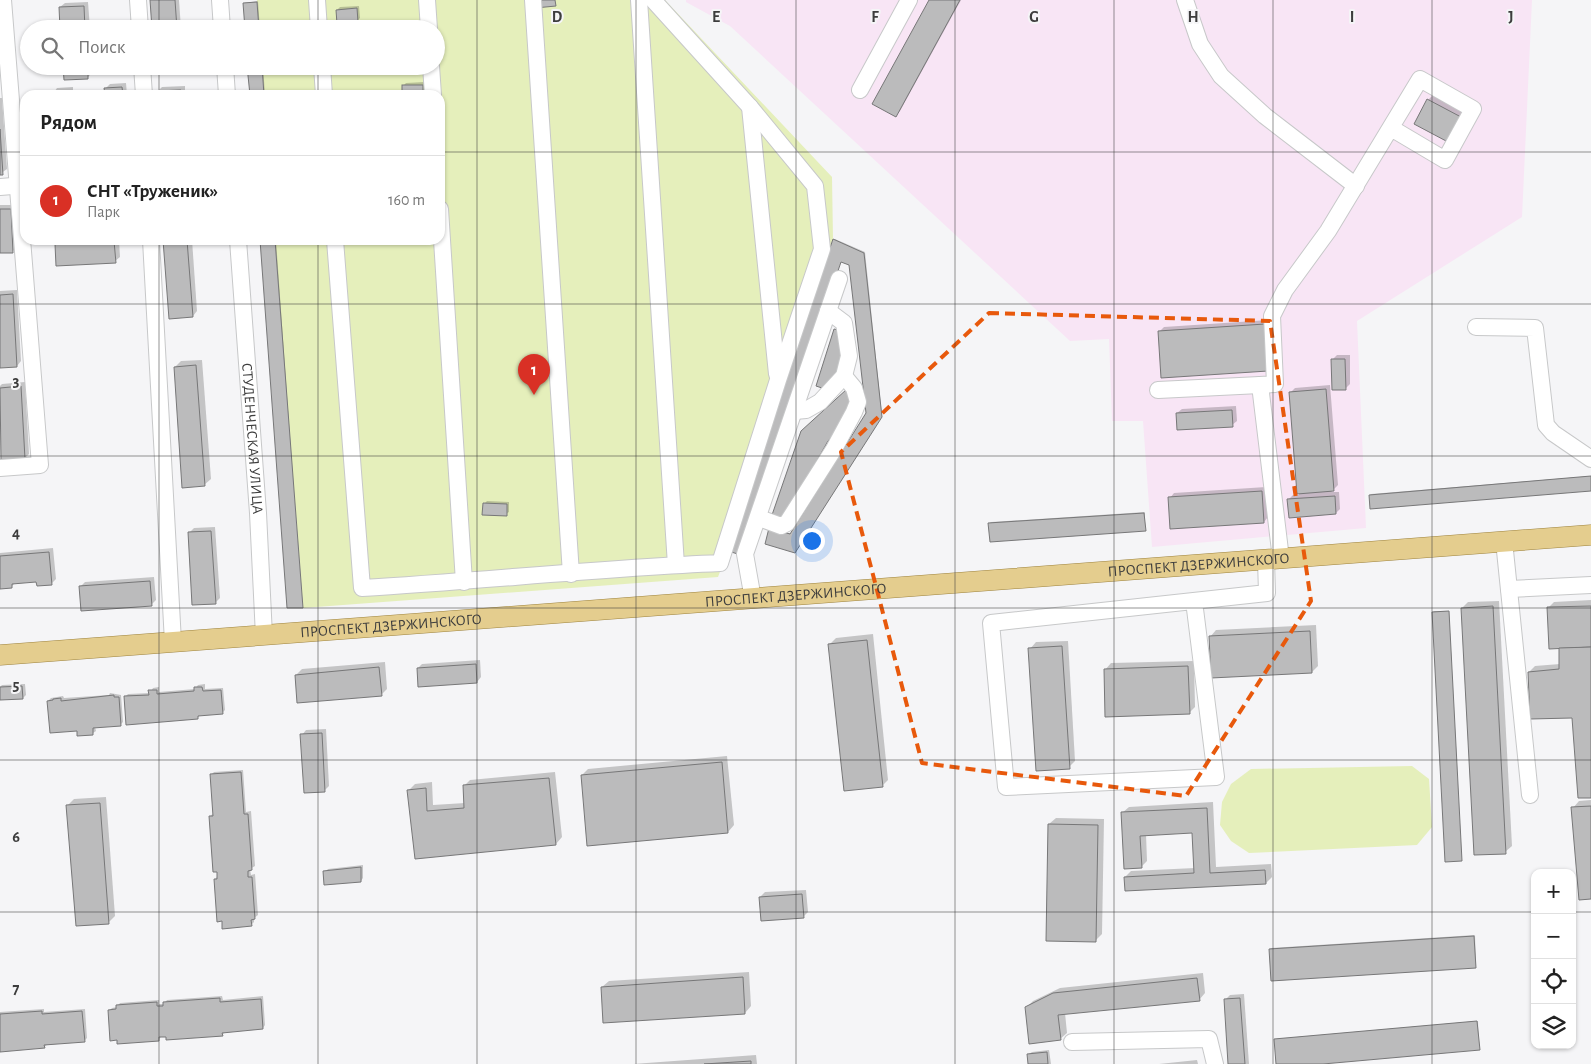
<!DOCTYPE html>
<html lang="ru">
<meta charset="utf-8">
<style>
body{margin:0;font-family:"Alegreya Sans",sans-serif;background:#f6f6f6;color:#222}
.controls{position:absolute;right:15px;bottom:15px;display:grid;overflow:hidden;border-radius:10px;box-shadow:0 1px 4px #0004}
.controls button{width:45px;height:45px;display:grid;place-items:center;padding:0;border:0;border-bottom:1px solid #e0e0e0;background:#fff;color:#222;font:25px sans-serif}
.you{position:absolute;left:811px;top:540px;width:18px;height:18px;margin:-12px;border:4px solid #fff;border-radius:50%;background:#1a73e8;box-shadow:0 0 0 8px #1a73e833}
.badge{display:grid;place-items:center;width:32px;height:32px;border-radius:50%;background:#d93025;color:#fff;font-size:16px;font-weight:700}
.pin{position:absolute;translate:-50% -41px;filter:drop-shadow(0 1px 2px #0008)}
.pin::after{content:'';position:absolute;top:26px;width:18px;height:15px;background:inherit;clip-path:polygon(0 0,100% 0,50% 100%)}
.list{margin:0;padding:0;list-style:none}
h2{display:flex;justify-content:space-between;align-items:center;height:65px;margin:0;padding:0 20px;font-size:21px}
h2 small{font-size:16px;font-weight:400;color:#767676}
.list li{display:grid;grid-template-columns:32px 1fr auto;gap:15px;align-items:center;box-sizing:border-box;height:90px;padding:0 20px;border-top:1px solid #e0e0e0}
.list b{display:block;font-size:19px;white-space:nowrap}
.list p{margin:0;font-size:16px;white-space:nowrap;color:#767676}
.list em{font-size:16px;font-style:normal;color:#767676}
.icon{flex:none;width:28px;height:28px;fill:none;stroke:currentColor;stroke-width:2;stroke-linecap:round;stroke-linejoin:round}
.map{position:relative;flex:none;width:1591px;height:1064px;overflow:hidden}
.search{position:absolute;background:#fff;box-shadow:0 1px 4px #0004;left:20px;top:20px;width:425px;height:55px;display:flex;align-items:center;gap:12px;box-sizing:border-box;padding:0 18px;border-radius:28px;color:#767676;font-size:19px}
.panel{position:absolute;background:#fff;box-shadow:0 1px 4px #0004;left:20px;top:90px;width:425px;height:155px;border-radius:15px}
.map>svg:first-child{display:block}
.industrial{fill:#f8e5f5}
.green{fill:#e5efbb}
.shadow{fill:#0003}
.building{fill:#bbbbbc;stroke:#777778}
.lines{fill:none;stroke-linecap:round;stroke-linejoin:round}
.minor-casing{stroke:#c7c8c9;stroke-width:18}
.major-casing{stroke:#9e8440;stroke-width:21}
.minor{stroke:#fff;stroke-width:16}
.major{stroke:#e4cd8e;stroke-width:20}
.marked{fill:none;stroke:#e8590c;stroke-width:4;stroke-dasharray:10 6;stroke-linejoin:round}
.grid{fill:none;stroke:#3d3d3d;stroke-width:1;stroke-opacity:0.55}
.labels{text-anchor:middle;stroke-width:4;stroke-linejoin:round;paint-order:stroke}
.street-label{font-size:15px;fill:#3d3d3d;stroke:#f5f5f7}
.grid-label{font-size:16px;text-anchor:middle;font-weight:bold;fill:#3d3d3d;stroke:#f5f5f7;stroke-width:4;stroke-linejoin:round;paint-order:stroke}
</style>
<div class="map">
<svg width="1591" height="1064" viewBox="0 0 1591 1064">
<rect width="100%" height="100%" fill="#f5f5f7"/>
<path class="industrial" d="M 686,0 L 1532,0 L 1522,217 L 1357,321 L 1366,528 L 1152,547 L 1143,421 L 1112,421 L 1109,339 L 1070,341 L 730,26 L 686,2 Z"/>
<g class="green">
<path d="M 257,0 L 665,0 L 832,177 L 833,239 L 728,551 L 718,577 L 303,608 L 275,240 L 440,240 L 440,95 L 264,95 L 262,66 L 436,66 L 436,29 L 259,29 Z"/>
<path d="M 1412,766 L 1429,779 L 1432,827 L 1417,845 L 1249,853 L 1231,841 L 1220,825 L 1222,802 L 1231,784 L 1251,769 Z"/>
</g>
<g class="shadow">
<path d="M 151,0 L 179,0 L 181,29 L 153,29 Z"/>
<path d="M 930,0 L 961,0 L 900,111 L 896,115 Z"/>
<path d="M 258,1 L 260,29 L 246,29 L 244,3 Z"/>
<path d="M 88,2 L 90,29 L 62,29 L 60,7 L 65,3 Z"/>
<path d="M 359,6 L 360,18 L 357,21 L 337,10 L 340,7 Z"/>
<path d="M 64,66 L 92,66 L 92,73 L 88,77 Z"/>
<path d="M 249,66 L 263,66 L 265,95 L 251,95 Z"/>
<path d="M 425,82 L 425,95 L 404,95 L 403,86 L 406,83 Z"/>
<path d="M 126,83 L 127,95 L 106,95 L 106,88 L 110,84 Z"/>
<path d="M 185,86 L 185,95 L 158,95 L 157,92 L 162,87 Z"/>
<path d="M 73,87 L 73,95 L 52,95 L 57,88 Z"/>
<path d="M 1433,95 L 1465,112 L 1452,136 L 1428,100 Z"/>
<path d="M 0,98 L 2,98 L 7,169 L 0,174 Z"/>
<path d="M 0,205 L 15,205 L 17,247 L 13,251 L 0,252 Z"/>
<path d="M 835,239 L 865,252 L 882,415 L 796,550 L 771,528 L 792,534 L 867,413 L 850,264 L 834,240 Z"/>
<path d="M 60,240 L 119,240 L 120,257 L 115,261 L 56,245 Z"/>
<path d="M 164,240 L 192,240 L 197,311 L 193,316 Z"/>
<path d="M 261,240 L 276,240 L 302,607 Z"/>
<path d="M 17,290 L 21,361 L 17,366 L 0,367 L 0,291 Z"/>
<path d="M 1269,320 L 1272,365 L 1159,332 L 1164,327 Z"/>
<path d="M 1337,355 L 1350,355 L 1350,384 L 1346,388 L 1332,360 Z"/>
<path d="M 202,360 L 211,479 L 204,485 L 175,367 L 181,361 Z"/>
<path d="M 25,382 L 29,454 L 25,458 L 2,460 L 0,386 L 2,384 Z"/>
<path d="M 1330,385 L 1338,485 L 1331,492 L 1339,492 L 1340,509 L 1336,513 L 1288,500 L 1293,495 L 1299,495 L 1291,392 L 1295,388 Z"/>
<path d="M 1236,406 L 1237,421 L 1232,425 L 1177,413 L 1182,409 Z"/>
<path d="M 1591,476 L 1591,489 L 1370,495 L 1371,494 Z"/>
<path d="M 1266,487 L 1268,517 L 1264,522 L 1170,498 L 1174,493 Z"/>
<path d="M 487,501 L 509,502 L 509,512 L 506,514 L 484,504 Z"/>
<path d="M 1145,512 L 1145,530 L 990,523 L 991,522 Z"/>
<path d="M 215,527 L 220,598 L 215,603 L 189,533 L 194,528 Z"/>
<path d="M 53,548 L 56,579 L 51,584 L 38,580 L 16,582 L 12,586 L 0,587 L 0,553 Z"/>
<path d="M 154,577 L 156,600 L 151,605 L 80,587 L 85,582 Z"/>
<path d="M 1591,600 L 1591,796 L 1573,717 L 1529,672 L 1535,666 L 1560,664 L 1560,647 L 1548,608 L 1554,602 Z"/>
<path d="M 1499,601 L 1512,846 L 1505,852 L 1462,608 L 1468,602 Z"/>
<path d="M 1434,611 L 1449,611 L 1461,859 L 1433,612 Z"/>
<path d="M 1316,625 L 1318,666 L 1312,672 L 1210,637 L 1216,630 Z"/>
<path d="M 873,634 L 888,780 L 882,786 L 830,644 L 836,638 Z"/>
<path d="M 1068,641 L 1075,761 L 1069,767 L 1030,649 L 1036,642 Z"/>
<path d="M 480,660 L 481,677 L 477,682 L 418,668 L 422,664 Z"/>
<path d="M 1194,661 L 1195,707 L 1189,713 L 1105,670 L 1111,663 Z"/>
<path d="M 385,662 L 387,689 L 381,695 L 296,675 L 302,669 Z"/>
<path d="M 25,684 L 26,695 L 23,698 L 0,699 L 0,687 L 2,685 Z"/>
<path d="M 205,684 L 205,689 L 223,688 L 225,710 L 222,713 L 200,715 L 197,718 L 125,697 L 128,694 L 150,693 L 153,688 L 159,687 L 159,692 L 195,689 L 198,685 Z"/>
<path d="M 110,693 L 121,695 L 123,722 L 120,725 L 95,727 L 96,731 L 93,733 L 78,729 L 48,701 L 51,698 L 63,696 L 64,698 L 109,695 Z"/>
<path d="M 326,729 L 329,786 L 324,791 L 302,735 L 306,730 Z"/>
<path d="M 727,756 L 734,825 L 728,832 L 582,775 L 588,769 Z"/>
<path d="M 243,770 L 246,812 L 251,811 L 255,866 L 250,869 L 251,875 L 255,874 L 258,915 L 254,918 L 254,922 L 251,925 L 215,879 L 218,876 L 210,816 L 214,813 L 211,775 L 214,772 Z"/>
<path d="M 555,772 L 562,837 L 556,844 L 416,858 L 409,790 L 415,784 L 432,782 L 433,805 L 465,803 L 464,786 L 470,780 Z"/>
<path d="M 106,797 L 115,916 L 109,922 L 77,925 L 67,806 L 74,799 Z"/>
<path d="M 1591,800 L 1591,898 L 1573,808 L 1579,801 Z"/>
<path d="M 1213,802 L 1216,867 L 1271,864 L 1272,877 L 1266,883 L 1125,877 L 1131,871 L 1195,868 L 1193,832 L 1146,834 L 1147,861 L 1141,867 L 1122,813 L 1129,807 Z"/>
<path d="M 1056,818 L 1104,819 L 1102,934 L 1095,941 L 1049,824 Z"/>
<path d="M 363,865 L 363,878 L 361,881 L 325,872 L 328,869 Z"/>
<path d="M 806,890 L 808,912 L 803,917 L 760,897 L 765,892 Z"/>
<path d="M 1475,935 L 1476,967 L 1270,949 L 1271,948 Z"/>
<path d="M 749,972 L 751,1006 L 745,1013 L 602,987 L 609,981 Z"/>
<path d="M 1203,973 L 1205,993 L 1199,1000 L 1065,1013 L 1067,1033 L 1060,1039 L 1026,1008 L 1033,1001 L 1060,988 Z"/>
<path d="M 1244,994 L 1249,1064 L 1230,1064 L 1225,1000 L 1230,995 Z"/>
<path d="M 222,996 L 223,1000 L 263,996 L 265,1025 L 263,1028 L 225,1032 L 222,1035 L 167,1035 L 161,1037 L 159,1039 L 109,1011 L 112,1008 L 117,1007 L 120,1003 L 159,1000 L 159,1004 L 164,1004 L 167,1000 Z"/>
<path d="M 44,1009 L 44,1012 L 85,1009 L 87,1038 L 84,1041 L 48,1044 L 44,1047 L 0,1051 L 0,1012 Z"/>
<path d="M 1478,1021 L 1479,1049 L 1309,1064 L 1278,1064 L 1276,1039 Z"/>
<path d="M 1049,1050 L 1051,1064 L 1029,1064 L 1029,1054 L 1032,1052 Z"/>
<path d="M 756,1055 L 757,1064 L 633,1064 Z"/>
<path d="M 1197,1060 L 1198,1064 L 1159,1064 Z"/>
</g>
<g class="building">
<path d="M 150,0 L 175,0 L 177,29 L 152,29 Z"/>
<path d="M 535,0 L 555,0 L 556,6 L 535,8 Z"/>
<path d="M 929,0 L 960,0 L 896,117 L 872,104 Z"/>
<path d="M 257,2 L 259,29 L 245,29 L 243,3 Z"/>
<path d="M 84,6 L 85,29 L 60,29 L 59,7 Z"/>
<path d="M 357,8 L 358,22 L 337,24 L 336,10 Z"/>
<path d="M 63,66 L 88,66 L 88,79 L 64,80 Z"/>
<path d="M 154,66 L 179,66 L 179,70 L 155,71 Z"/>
<path d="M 247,66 L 262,66 L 264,95 L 250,95 Z"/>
<rect x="402" y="85" width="21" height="10"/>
<path d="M 122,87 L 123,95 L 105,95 L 104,88 Z"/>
<path d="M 181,90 L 181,95 L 156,95 L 156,91 Z"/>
<path d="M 69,91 L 69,95 L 51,95 L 51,93 Z"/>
<path d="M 1427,99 L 1461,117 L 1448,142 L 1414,124 Z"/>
<path d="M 0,129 L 3,175 L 0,175 Z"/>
<path d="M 0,209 L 11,209 L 13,253 L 0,253 Z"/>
<path d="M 833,239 L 864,253 L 882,417 L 795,553 L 765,544 L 769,528 L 790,534 L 866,413 L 849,265 L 841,262 L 741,555 L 728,551 Z"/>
<path d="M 163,240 L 187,240 L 193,317 L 169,319 Z"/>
<path d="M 260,240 L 275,240 L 303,608 L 287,608 Z"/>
<path d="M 114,241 L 116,263 L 56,266 L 55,244 Z"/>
<path d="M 13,294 L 17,367 L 0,368 L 0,295 Z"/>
<path d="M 1265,324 L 1268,371 L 1161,378 L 1158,331 Z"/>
<path d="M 834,329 L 843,331 L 847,363 L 822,388 L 816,386 Z"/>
<path d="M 1331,359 L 1345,359 L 1346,390 L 1332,390 Z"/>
<path d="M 196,365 L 205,486 L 182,488 L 174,367 Z"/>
<path d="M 21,386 L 25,459 L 1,461 L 0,388 Z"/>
<path d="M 847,389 L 855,395 L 850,417 L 828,441 L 784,519 L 772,515 L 801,431 Z"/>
<path d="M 1326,389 L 1334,491 L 1297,494 L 1289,392 Z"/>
<path d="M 1232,410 L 1233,427 L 1177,430 L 1176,413 Z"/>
<path d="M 1591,476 L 1591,491 L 1370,509 L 1369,495 Z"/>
<path d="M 1262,491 L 1264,523 L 1170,529 L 1168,497 Z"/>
<path d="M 1335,496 L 1336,514 L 1289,518 L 1287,499 Z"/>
<path d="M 483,503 L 507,504 L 507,516 L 482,515 Z"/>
<path d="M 1144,513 L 1146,531 L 990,542 L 988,523 Z"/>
<path d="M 211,531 L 216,604 L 192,605 L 188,532 Z"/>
<path d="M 49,552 L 52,585 L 37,586 L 36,582 L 12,584 L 12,588 L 0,589 L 0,556 Z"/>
<path d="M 150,581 L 152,606 L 81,611 L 79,586 Z"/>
<path d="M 1493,606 L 1506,854 L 1474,855 L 1461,608 Z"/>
<path d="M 1591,606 L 1591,647 L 1549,649 L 1547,607 Z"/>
<path d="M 1449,611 L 1462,861 L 1445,862 L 1432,612 Z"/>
<path d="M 1310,631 L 1312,673 L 1211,678 L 1209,636 Z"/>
<path d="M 867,640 L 883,787 L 844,791 L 828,644 Z"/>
<path d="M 1062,646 L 1070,769 L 1036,771 L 1028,648 Z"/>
<path d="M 1591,647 L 1591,798 L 1578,798 L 1572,718 L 1530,719 L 1528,672 L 1559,669 L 1559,648 Z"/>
<path d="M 476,664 L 477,683 L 418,687 L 417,668 Z"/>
<path d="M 1188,666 L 1190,714 L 1105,717 L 1104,669 Z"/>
<path d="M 379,667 L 382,696 L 297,703 L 295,675 Z"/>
<path d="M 22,686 L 23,699 L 0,700 L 0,687 Z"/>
<path d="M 194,687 L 202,687 L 203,691 L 221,690 L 223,714 L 198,716 L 198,719 L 126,725 L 124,696 L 149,695 L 148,690 L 157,690 L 157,694 L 194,691 Z"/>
<path d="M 114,695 L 114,697 L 119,697 L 121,726 L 93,728 L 93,735 L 77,736 L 77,731 L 50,733 L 47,701 L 53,700 L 53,699 L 61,698 L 61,701 Z"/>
<path d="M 322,733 L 325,792 L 304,793 L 300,734 Z"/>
<path d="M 722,762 L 728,833 L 587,846 L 581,775 Z"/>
<path d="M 241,772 L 244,814 L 248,814 L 252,870 L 248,871 L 248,877 L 252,877 L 255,919 L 251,920 L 252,926 L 222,929 L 222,921 L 217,922 L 214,879 L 217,879 L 217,872 L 213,872 L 209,816 L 213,816 L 210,774 Z"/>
<path d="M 549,778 L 556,845 L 415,859 L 407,790 L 426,788 L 427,811 L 464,808 L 463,785 Z"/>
<path d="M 100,803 L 109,924 L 76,926 L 66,805 Z"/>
<path d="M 1591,806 L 1591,899 L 1579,900 L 1571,807 Z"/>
<path d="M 1207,808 L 1210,873 L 1265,870 L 1266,884 L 1125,891 L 1124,877 L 1194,873 L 1192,833 L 1140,836 L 1142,868 L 1124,869 L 1121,812 Z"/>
<path d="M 1048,824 L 1098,825 L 1096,942 L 1046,941 Z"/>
<path d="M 361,867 L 361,882 L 324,885 L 323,871 Z"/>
<path d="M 802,894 L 804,918 L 761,921 L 759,897 Z"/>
<path d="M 1474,936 L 1476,968 L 1271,981 L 1269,949 Z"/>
<path d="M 743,977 L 745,1014 L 603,1023 L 601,987 Z"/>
<path d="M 1197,978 L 1200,1001 L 1058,1015 L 1061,1040 L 1029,1044 L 1025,1007 L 1053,993 Z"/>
<path d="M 220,998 L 220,1002 L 261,999 L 263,1029 L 222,1033 L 223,1036 L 166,1040 L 166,1037 L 159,1037 L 159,1041 L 117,1044 L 117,1040 L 110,1041 L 108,1010 L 116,1009 L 116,1005 L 157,1002 L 157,1006 L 163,1006 L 163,1002 Z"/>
<path d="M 1240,998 L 1245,1064 L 1228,1064 L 1224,999 Z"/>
<path d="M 42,1011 L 42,1014 L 82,1011 L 85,1042 L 44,1045 L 45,1048 L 0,1052 L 0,1014 Z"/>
<path d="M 1477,1021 L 1480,1050 L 1323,1064 L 1276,1064 L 1274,1039 Z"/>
<path d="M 1047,1052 L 1048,1064 L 1028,1064 L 1027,1054 Z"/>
<path d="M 751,1061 L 751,1064 L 704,1064 Z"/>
</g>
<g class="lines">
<defs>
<g id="minor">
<path d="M 138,0 L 140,29"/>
<path d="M 220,0 L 222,29"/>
<path d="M 317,0 L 319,29"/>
<path d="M 427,0 L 429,29"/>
<path d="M 533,0 L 571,574"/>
<path d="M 639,0 L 676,565"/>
<path d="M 1185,0 L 1200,44 L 1221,76 L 1265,116 L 1356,186"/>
<path d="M 142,66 L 144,95"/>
<path d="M 225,66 L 227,95"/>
<path d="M 322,66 L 324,95"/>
<path d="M 431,66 L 433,95"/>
<path d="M 860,90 L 909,0"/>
<path d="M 750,107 L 777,374"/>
<path d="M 0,187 L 25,185"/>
<path d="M 440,209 L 464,582"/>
<path d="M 151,240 L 173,642"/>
<path id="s1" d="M 238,240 L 258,513 L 264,636"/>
<path d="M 335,240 L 362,588 C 482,581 601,568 720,563 L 778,380 L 822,249 L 815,186 L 750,107 L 653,0"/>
<path d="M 1476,327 L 1535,328 L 1546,425 L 1553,433 L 1591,459"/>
<path d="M 1158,390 L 1260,385"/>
<path d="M 795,411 L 806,410 L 820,402 L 844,376 L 849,356 L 844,323 L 828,311"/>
<path d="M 0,468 L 40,465 L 3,0"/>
<path d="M 759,518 L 781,526 L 787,523 L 834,449 L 854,412 L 858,402 L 854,388 L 844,376"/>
<path d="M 1504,541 L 1530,795"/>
<path d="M 1281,559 L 1260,385 L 1275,384 L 1272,316 L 1285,290 L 1328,231 L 1420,79 L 1473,109 L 1445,160 L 1391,128"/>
<path d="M 1509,589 L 1591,585"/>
<path d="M 753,599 L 745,554 L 839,279"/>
<path d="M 1194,601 L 1216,777 L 1006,787 L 991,623 L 1267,593 L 1266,560"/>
<path d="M 1072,1042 L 1209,1039 L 1215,1064"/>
</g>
<g id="major">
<path id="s2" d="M 0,655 L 1591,535"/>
</g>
</defs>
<use href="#minor" class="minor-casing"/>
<use href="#major" class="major-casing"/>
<use href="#minor" class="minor"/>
<use href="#major" class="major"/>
</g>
<path class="marked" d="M 989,313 L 1270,321 L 1311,601 L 1186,796 L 922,763 L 841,452 Z"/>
<path class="grid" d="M 159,0 L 159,29M 318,0 L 318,29M 477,0 L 477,1064M 636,0 L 636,1064M 796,0 L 796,1064M 955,0 L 955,1064M 1114,0 L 1114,1064M 1273,0 L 1273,1064M 1432,0 L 1432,1064M 159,66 L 159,95M 318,66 L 318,95M 0,152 L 25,152M 440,152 L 1591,152M 159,240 L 159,1064M 318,240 L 318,1064M 0,304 L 1591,304M 0,456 L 1591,456M 0,608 L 1591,608M 0,760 L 1591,760M 0,912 L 1535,912M 1572,912 L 1591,912"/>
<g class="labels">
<g class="street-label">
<text dy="5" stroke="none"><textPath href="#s1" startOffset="199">СТУДЕНЧЕСКАЯ УЛИЦА</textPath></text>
<text dy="5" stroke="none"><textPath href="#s2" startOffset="1202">ПРОСПЕКТ ДЗЕРЖИНСКОГО</textPath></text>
<text dy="5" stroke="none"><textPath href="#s2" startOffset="798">ПРОСПЕКТ ДЗЕРЖИНСКОГО</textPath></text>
<text dy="5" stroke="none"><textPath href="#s2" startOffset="392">ПРОСПЕКТ ДЗЕРЖИНСКОГО</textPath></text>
</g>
</g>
<g class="grid-label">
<text x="557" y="22">D</text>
<text x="716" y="22">E</text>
<text x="875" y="22">F</text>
<text x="1034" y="22">G</text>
<text x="1193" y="22">H</text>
<text x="1352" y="22">I</text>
<text x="1511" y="22">J</text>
<text x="16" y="386">3</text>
<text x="16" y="538">4</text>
<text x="16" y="690">5</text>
<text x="16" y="842">6</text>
<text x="16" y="994">7</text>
</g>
</svg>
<div class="controls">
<button>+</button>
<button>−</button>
<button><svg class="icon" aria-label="locate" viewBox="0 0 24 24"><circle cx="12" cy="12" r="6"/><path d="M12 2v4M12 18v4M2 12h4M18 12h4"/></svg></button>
<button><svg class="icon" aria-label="layers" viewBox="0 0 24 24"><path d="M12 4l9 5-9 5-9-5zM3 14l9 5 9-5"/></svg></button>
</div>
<div class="you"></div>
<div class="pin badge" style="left:534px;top:395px">1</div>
<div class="search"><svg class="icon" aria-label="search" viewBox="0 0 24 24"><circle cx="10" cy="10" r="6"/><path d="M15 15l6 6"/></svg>Поиск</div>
<section class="panel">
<h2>Рядом<small></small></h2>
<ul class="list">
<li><span class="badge">1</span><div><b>СНТ «Труженик»</b><p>Парк</p></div><em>160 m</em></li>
</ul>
</section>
</div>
